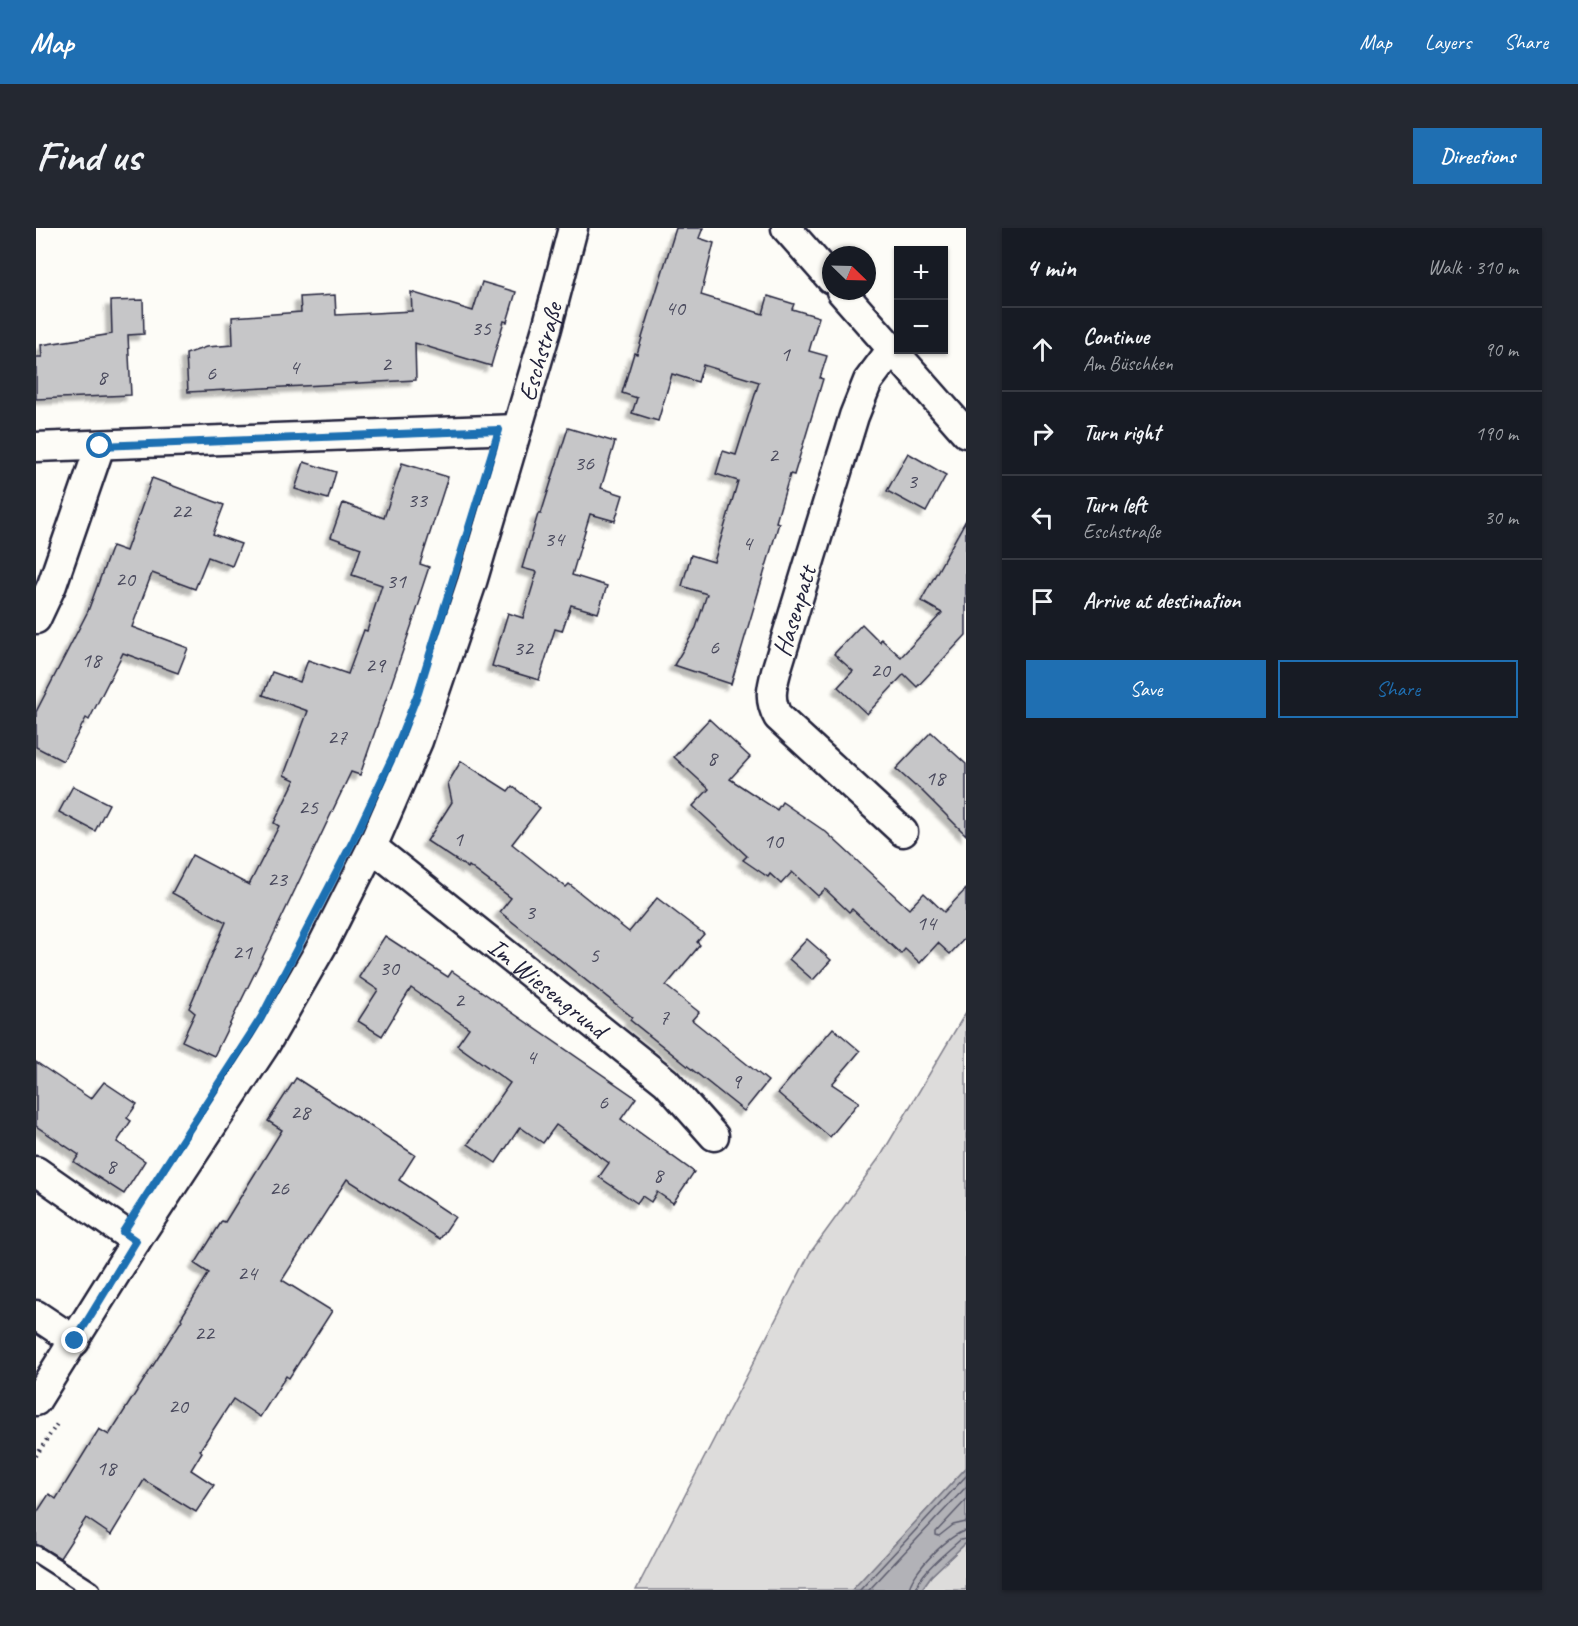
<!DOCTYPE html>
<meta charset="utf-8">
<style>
body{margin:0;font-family:Caveat,sans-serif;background:#242831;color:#f1f3f6}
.controls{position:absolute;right:18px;top:18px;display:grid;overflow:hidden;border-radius:0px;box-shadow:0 2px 4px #0004}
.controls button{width:54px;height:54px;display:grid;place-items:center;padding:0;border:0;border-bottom:2px solid #363941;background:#171b24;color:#f1f3f6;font:30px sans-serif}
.compass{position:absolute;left:786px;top:18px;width:54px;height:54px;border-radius:50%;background:#171b24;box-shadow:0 2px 4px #0004;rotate:113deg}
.stop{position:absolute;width:18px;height:18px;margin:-14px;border:4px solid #1f6fb2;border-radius:50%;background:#fff}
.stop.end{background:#1f6fb2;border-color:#fff;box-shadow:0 2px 6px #0008}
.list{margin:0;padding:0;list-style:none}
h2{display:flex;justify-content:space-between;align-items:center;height:78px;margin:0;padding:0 24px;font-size:26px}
h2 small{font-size:20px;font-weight:400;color:#9ea1a6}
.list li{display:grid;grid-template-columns:39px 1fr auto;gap:18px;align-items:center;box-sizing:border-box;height:84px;padding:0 24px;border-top:2px solid #363941}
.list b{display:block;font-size:22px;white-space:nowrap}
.list p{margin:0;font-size:20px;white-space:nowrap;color:#9ea1a6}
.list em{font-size:20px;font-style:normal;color:#9ea1a6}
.actions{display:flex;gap:12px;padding:18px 24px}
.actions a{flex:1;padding:14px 0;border:2px solid #1f6fb2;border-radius:0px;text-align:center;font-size:21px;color:#1f6fb2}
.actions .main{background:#1f6fb2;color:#fff}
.icon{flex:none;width:33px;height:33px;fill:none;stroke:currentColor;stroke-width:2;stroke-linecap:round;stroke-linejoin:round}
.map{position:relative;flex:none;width:930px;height:1362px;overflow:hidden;border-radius:0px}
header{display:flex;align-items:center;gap:36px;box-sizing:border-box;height:84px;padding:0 30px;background:#1f6fb2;color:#fff}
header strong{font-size:28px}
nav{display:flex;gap:33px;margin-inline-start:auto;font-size:21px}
.intro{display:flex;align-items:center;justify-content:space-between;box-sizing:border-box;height:144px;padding:0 36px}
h1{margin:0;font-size:42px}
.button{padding:15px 27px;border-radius:0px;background:#1f6fb2;color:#fff;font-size:21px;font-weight:700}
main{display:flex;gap:36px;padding:0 36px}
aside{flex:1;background:#171b24;border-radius:0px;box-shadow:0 2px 4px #0004}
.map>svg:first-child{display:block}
.green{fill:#dddcdb;stroke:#807f8b;stroke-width:1.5}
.water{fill:#b2b2b7;stroke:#787885;stroke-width:1.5}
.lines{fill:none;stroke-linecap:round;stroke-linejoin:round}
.shore{stroke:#5c5c6d;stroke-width:1.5}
.building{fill:#c6c6c8;stroke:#22223b;stroke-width:1.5;filter:url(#shadow)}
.service-casing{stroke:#22223b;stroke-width:20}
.minor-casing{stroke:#22223b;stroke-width:33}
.path{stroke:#22223b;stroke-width:4;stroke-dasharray:1.5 4.5;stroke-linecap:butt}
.service{stroke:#fdfcf7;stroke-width:15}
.minor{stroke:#fdfcf7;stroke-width:28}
.route{stroke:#1f6fb2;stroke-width:8}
.labels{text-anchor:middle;stroke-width:4.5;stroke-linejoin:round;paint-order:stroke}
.number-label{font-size:22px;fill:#4b4b5e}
.street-label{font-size:26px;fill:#22223b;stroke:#fdfcf7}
</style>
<header>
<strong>Map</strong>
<nav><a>Map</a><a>Layers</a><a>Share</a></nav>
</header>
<div class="intro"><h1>Find us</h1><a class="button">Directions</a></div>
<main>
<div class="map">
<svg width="930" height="1362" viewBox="0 0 930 1362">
<defs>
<filter id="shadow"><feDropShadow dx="-5.5" dy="5.5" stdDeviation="1.5" flood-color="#0004"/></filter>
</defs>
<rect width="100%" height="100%" fill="#fdfcf7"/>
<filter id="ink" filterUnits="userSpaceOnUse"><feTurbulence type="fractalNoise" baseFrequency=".0167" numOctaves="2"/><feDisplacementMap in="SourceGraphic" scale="12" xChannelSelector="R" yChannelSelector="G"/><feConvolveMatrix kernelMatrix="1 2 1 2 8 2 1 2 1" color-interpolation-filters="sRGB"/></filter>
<g filter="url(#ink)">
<g class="green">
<path d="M 930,784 L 930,1240 L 816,1362 L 600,1362 L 774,1025 L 846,926 Z"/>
<path d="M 930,1315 L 930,1362 L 885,1362 L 895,1348 Z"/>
</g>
<path class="water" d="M 930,1240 L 930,1315 L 895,1348 L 885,1362 L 816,1362 Z"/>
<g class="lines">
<g class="shore">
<path d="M 930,1272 L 900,1304 L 900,1307 L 903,1308 L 917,1297 L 930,1294"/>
<path d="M 824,1362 L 930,1248"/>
<path d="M 833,1362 L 930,1259"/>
<path d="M 873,1362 C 874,1346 915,1304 930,1303"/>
<path d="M 880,1362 C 883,1345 911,1324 924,1312 L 930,1311"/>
</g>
</g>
<g class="building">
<path d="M 640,0 L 667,0 L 663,10 L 678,15 L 665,67 L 727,86 L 732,68 L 758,76 L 756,81 L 783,89 L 773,123 L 791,128 L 784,150 L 787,151 L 758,247 L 754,246 L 740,294 L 743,295 L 695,456 L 638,437 L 660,400 L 671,366 L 646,358 L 655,327 L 678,334 L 702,253 L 680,246 L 687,223 L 700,227 L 723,154 L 667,137 L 662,154 L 636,146 L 622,193 L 596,185 L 601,170 L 586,165 L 598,125 L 601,126 Z"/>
<path d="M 446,54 L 480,64 L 471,94 L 468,93 L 455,138 L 379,115 L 380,152 L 152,164 L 150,126 L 170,119 L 197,117 L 196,89 L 265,84 L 264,69 L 299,67 L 300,87 L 376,83 L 375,64 L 437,83 Z"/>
<path d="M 107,72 L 108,106 L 92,107 L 95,167 L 0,171 L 0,129 L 6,129 L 5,117 L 76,106 L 75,73 Z"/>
<path d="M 532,200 L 579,214 L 565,260 L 587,267 L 579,293 L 554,286 L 536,347 L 571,358 L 562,385 L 535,377 L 526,403 L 519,401 L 503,452 L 456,438 L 472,385 L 487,390 L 501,344 L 486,340 L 502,286 L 505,286 Z"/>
<path d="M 872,225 L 910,247 L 890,284 L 851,263 Z"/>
<path d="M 268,234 L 300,244 L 292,271 L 259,261 Z"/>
<path d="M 366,235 L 412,249 L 384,336 L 393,339 L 383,369 L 385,370 L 324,547 L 315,544 L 236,710 L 178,828 L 146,813 L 159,785 L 153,780 L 190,694 L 136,665 L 156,627 L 213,657 L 243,598 L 238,595 L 259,552 L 248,547 L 272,483 L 227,467 L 236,444 L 264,454 L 272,432 L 312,446 L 328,402 L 331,403 L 346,357 L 316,347 L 325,320 L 295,309 L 307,275 L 348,290 Z"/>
<path d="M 116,250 L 188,277 L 177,306 L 205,316 L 196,338 L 172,329 L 159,361 L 116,345 L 96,399 L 152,420 L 142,445 L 87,425 L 53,492 L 50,490 L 27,533 L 0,519 L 0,484 L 52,383 L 76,318 L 90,323 Z"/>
<path d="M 930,292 L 930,407 L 881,459 L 868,446 L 831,486 L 802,459 L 817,443 L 798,426 L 826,396 L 844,414 L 845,411 L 865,429 L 906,385 L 885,373 Z"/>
<path d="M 673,491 L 714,529 L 694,551 L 741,582 L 746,574 L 790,604 L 873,681 L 888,665 L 908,684 L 930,661 L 930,709 L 914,726 L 902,715 L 884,735 L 869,721 L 865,726 L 816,681 L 813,684 L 789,661 L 782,668 L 756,644 L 745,656 L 734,646 L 732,649 L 707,632 L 711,628 L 657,578 L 673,561 L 638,529 Z"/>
<path d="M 895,504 L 930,536 L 930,607 L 880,557 L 879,558 L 860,541 Z"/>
<path d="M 425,533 L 472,563 L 476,558 L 504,580 L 476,616 L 530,659 L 533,656 L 593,704 L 621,670 L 668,706 L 661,714 L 664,717 L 630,758 L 663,784 L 656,792 L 732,853 L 708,883 L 594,792 L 596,789 L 464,684 L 475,670 L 433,638 L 432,640 L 391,613 L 416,574 L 412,555 Z"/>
<path d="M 37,558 L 73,576 L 59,603 L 23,584 Z"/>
<path d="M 349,708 L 412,749 L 416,743 L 600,870 L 585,891 L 658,944 L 637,975 L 621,964 L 615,974 L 606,968 L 601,975 L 563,949 L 573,935 L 520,897 L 507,915 L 484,899 L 460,935 L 432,916 L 474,855 L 421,817 L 433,800 L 375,760 L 346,808 L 322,793 L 342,762 L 323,749 Z"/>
<path d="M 771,711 L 795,732 L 777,752 L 753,731 Z"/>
<path d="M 797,800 L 824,823 L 796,856 L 823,874 L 794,909 L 742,865 Z"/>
<path d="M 0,834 L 55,871 L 68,854 L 101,876 L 91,890 L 95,893 L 81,914 L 109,933 L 88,966 L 38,934 L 43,927 L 0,898 Z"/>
<path d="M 260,850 L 379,927 L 363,952 L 419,989 L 404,1011 L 311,951 L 246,1052 L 296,1083 L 253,1150 L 250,1148 L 224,1189 L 197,1171 L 164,1222 L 166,1224 L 155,1242 L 178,1257 L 160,1284 L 108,1252 L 75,1307 L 50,1290 L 24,1330 L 0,1316 L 0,1286 L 13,1266 L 20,1271 L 63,1201 L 73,1207 L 146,1092 L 145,1090 L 173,1045 L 159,1036 L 186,993 L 189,994 L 246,902 L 232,893 Z"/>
</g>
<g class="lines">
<defs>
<path id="service" d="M 0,1326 L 56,1362"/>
<g id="minor">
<path d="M 750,0 L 795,51"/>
<path d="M 805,63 L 930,205"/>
<path d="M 856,121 L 832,153 L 818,188 L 741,440 C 736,459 732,471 742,489 L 867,604"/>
<path d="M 0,219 L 481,201"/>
<path d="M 0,391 L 16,357 L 64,218"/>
<path id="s1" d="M 336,619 L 630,854 L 678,908"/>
<path d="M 0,943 L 100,1013"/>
<path d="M 0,1087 L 39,1113"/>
<path id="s2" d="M 0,1173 L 100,1013 L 229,817 L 286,718 L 336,619 L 382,513 L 436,354 L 511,100 L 537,0"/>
</g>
</defs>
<use href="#service" class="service-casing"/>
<use href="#minor" class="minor-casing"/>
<path class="path" d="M 0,1228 L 21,1196"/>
<use href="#service" class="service"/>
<use href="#minor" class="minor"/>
</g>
</g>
<g class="lines" filter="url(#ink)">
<path class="route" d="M 39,1113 L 100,1013 L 87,1004 L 225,790 L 318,611 L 357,528 L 382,465 L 463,202 L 64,218"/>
</g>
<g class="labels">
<g class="number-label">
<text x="639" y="87">40</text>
<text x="445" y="107">35</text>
<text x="749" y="133">1</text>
<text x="350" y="143">2</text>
<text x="258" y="146">4</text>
<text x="175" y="152">6</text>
<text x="66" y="156">8</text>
<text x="737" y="234">2</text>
<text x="548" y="242">36</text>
<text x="876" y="260">3</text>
<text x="381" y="279">33</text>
<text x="145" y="290">22</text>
<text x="518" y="318">34</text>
<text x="711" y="322">4</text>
<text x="89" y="358">20</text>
<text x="360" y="360">31</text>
<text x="678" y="426">6</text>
<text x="487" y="427">32</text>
<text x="55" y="439">18</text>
<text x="339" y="444">29</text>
<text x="844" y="449">20</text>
<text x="301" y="516">27</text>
<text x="676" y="537">8</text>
<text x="899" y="557">18</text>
<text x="272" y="586">25</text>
<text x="422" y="618">1</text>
<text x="737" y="620">10</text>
<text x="241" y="658">23</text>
<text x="494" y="691">3</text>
<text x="890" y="702">14</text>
<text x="206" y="731">21</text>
<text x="558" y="734">5</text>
<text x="353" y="747">30</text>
<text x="423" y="779">2</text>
<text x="628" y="796">7</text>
<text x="495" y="836">4</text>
<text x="700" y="860">9</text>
<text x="567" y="881">6</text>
<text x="264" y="891">28</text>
<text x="75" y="945">8</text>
<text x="622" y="954">8</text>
<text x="243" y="967">26</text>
<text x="211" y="1052">24</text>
<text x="168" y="1112">22</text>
<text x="142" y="1185">20</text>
<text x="70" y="1247">18</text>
</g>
<g class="street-label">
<text dy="9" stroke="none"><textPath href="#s2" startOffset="1172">Eschstraße</textPath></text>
<text transform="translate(758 383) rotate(-73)" y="9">Hasenpatt</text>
<text dy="9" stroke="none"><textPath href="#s1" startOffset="225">Im Wiesengrund</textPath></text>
</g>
</g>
</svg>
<div class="controls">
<button>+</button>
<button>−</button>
</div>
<svg class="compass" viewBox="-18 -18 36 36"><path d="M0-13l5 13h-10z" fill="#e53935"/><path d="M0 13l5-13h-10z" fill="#9ea1a6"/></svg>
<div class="stop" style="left:64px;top:218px"></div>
<div class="stop end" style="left:39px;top:1113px"></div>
</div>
<aside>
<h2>4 min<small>Walk · 310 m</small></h2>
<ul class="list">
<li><svg class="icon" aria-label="ahead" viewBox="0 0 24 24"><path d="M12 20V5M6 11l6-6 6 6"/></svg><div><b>Continue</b><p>Am Büschken</p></div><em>90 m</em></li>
<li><svg class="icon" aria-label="right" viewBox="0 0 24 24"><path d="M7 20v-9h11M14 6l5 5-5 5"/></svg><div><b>Turn right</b></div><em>190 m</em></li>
<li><svg class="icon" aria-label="left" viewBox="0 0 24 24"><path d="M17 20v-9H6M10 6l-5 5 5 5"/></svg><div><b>Turn left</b><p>Eschstraße</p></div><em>30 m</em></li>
<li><svg class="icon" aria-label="arrive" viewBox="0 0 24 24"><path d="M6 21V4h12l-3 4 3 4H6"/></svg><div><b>Arrive at destination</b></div></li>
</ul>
<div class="actions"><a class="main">Save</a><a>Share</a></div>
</aside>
</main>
